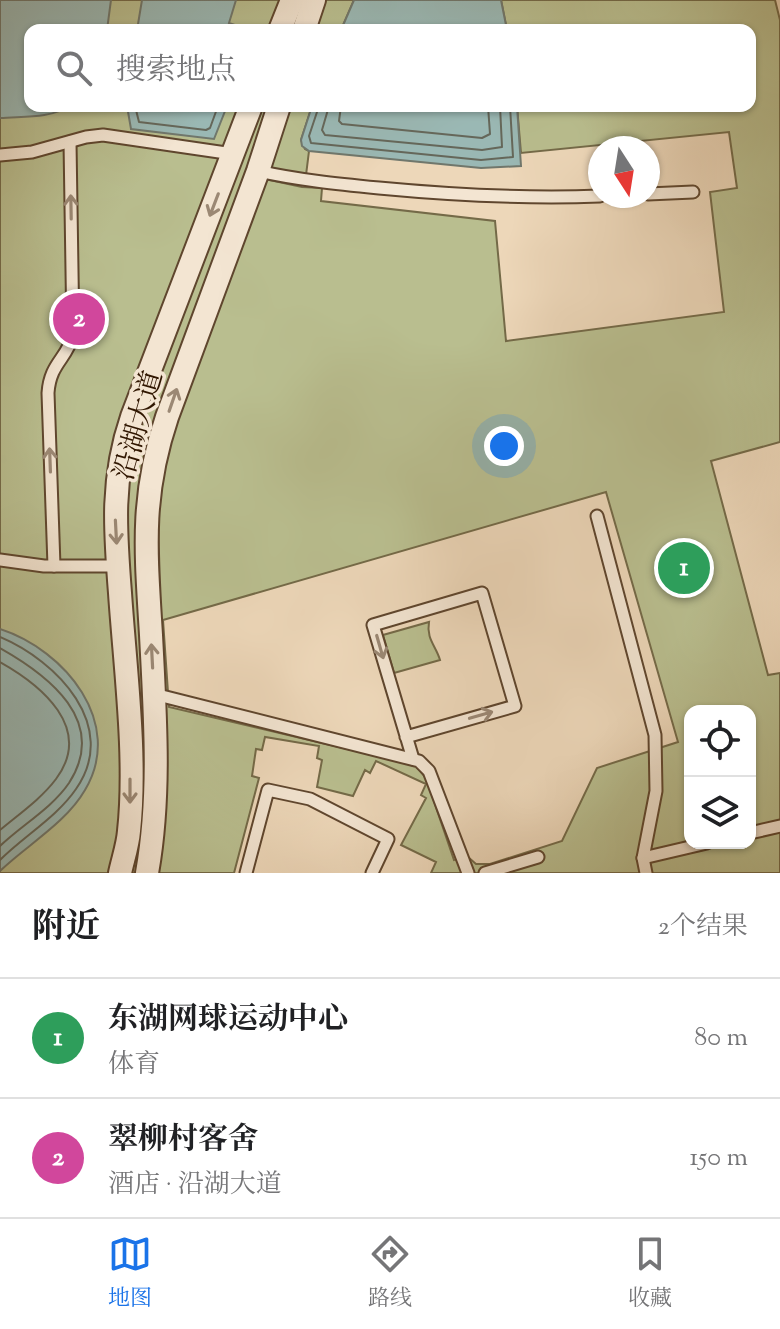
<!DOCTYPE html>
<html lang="zh">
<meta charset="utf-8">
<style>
body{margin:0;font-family:"Sorts Mill Goudy","Noto Serif SC",serif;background:#f2f2f2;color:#202124}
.controls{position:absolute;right:24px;bottom:24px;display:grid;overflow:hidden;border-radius:16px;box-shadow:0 2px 6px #0004}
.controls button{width:72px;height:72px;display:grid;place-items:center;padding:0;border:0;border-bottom:2px solid #e0e0e0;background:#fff;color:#202124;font:40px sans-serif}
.compass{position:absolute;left:588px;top:136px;width:72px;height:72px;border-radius:50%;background:#fff;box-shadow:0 2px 6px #0004;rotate:168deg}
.you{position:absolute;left:504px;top:446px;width:28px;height:28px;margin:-20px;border:6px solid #fff;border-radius:50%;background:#1a73e8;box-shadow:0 0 0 12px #1a73e833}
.badge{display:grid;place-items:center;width:52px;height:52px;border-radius:50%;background:#1a73e8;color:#fff;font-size:26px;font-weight:700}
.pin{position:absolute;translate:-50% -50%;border:4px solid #fff;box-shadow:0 2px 8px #0006}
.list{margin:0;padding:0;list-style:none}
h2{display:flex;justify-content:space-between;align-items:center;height:104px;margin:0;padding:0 32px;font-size:34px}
h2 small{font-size:26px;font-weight:400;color:#757577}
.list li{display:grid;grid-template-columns:52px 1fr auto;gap:24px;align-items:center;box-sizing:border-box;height:120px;padding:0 32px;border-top:2px solid #e0e0e0}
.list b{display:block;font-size:30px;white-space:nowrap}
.list p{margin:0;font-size:26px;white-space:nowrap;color:#757577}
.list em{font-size:26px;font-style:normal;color:#757577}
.icon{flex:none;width:44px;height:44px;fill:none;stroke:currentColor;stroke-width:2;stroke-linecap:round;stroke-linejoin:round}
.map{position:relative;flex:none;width:780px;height:873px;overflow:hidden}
.search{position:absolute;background:#fff;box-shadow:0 2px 6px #0004;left:24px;right:24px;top:24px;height:88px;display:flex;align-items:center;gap:20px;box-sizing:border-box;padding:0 28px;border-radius:16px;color:#757577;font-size:30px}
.sheet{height:344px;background:#fff}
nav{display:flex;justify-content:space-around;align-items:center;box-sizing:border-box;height:112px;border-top:2px solid #e0e0e0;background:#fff;font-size:22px;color:#757577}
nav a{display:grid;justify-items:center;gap:4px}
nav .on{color:#1a73e8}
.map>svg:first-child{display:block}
.green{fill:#b9be8f;stroke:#746a48;stroke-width:2;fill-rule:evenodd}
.water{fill:#9ab8b4;stroke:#70776c;stroke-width:2}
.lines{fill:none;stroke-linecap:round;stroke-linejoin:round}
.shore{stroke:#65675a;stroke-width:2}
.service-casing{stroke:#5f462e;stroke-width:15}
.minor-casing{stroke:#5f462e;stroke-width:26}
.service{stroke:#f3e5d2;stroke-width:11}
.minor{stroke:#f3e5d2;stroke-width:22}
.oneway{stroke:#9b8874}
.labels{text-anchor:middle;stroke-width:7;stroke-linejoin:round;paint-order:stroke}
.street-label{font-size:28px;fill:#301600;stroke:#f3e5d2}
</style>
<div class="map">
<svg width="780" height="873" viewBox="0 0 780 873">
<rect width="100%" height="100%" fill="#edd7b9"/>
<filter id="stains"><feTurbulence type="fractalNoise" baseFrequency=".0025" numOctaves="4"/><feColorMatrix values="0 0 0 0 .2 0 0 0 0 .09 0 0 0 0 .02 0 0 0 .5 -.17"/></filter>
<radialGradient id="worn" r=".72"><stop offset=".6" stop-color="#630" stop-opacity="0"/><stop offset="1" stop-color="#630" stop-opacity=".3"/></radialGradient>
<g class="green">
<path d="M 0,0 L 354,0 L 341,30 L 30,30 L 30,106 L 312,106 L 301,140 L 305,149 L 309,151 L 306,175 L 265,179 L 302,187 L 322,188 L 321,201 L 495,221 L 506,341 L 724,312 L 710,192 L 737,188 L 729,132 L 521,153 L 517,106 L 750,106 L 750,30 L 507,30 L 501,0 L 775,0 L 780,20 L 780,442 L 711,461 L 768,675 L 780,673 L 780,873 L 431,873 L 436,862 L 401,845 L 426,798 L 421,795 L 426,784 L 376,761 L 370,773 L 365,770 L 353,796 L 317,787 L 322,760 L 317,758 L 319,746 L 265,737 L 262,750 L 256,749 L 252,776 L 259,778 L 234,873 L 0,873 ZM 606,492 L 678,742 L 597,768 L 562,841 L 490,864 L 476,864 L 467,856 L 454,860 L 426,778 L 415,765 L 169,707 L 163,620 ZM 690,711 L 750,711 L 750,843 L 690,843 Z"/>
<path d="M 429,622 C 426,639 436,646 440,660 L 394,673 L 383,635 Z"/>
</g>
<g class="water">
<path d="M 0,0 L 111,0 L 107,30 L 30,30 L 30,106 L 69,106 C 50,119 22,116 0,118 Z"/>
<path d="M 142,0 L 236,0 L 229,23 L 249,30 L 137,30 Z"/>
<path d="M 354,0 L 501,0 L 507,30 L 341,30 Z"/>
<path d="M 127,106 L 227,106 L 214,139 L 131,129 Z"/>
<path d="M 312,106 L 517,106 L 521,166 L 481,168 L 309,151 L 302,146 L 301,140 Z"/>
<path d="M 0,629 C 65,650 125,723 85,790 C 66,823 27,845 0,871 Z"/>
</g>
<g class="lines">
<g class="shore">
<path d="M 135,106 L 139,122 L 206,130 L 210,128 L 218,106"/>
<path d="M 319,106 L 309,136 L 311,143 L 481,160 L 513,157 L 510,106"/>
<path d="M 329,106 L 322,130 L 325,135 L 482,150 L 502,147 L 500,106"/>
<path d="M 341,106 L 339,121 L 342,124 L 482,138 L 490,134 L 488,106"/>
<path d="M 0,637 C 57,661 120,726 76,789 C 57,817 24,836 0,860"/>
<path d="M 0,648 C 48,675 109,721 69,783 C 52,808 22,825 0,846"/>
<path d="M 0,662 C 41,685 94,728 56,779 C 41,799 19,814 0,830"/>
</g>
<defs>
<g id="service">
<path d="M 0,155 L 32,152 L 86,137 L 103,135 L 233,154"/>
<path d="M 258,171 C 298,180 338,184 379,188 C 453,195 526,199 600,196"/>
<path d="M 648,194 L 693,192"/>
<path d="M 597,516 L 655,735 L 656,791 L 643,858 L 646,873"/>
<path d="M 0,560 L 44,566 L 118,566"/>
<path d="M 54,566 L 48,393 C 50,363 67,359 73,335 L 70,142"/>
<path d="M 154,694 L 419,761 L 429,771 L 468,873"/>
<path d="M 406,737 L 515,706 L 482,593 L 373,625 L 413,759"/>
<path d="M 750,833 L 780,826"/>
<path d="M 643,858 L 707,843"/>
<path d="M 246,873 L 268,790 L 310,799 L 388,839 L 372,873"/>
<path d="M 485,873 L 538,857"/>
</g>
<g id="minor">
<path d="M 280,30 L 292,0"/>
<path d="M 304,30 L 314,0"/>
<path d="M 120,873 C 123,859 128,845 129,831 C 137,758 125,667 120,593 C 115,530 111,478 132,417 L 251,106"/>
<path d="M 147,873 C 161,794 155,714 151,635 C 146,553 140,497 167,417 L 258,171 L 279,106"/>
</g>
</defs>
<use href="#service" class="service-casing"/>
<use href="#minor" class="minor-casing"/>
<use href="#service" class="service"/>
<use href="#minor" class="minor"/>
</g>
<defs><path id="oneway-shaft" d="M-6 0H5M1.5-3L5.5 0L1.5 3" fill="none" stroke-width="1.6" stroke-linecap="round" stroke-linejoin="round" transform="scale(2)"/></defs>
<g class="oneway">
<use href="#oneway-shaft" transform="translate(214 205) rotate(111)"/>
<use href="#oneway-shaft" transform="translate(71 207) rotate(-91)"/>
<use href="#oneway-shaft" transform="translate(173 400) rotate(-71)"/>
<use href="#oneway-shaft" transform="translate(50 460) rotate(-92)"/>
<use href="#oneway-shaft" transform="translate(116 532) rotate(87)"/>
<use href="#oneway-shaft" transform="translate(380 647) rotate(74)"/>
<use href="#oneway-shaft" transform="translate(152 656) rotate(-93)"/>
<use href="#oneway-shaft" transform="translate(481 715) rotate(-16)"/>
<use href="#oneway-shaft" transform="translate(130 791) rotate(90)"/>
</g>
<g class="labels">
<g class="street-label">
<text transform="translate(137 425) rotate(-74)" y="10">沿湖大道</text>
</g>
</g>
<rect width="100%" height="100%" filter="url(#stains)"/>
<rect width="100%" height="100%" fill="url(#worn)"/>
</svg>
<div class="controls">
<button><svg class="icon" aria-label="locate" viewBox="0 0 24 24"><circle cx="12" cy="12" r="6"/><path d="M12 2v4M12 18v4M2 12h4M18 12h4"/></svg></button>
<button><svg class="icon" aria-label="layers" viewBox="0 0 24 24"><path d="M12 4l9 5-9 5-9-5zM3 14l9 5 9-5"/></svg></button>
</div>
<svg class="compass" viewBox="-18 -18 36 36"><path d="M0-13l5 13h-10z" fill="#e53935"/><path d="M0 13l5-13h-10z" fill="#757577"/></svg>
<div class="you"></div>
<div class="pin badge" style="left:684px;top:568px;background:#2e9e5b">1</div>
<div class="pin badge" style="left:79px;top:319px;background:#d1479c">2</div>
<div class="search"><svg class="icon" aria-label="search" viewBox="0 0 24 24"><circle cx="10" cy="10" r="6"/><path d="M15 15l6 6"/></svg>搜索地点</div>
</div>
<section class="sheet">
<h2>附近<small>2个结果</small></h2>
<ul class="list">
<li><span class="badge" style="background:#2e9e5b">1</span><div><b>东湖网球运动中心</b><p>体育</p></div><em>80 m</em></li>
<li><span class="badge" style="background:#d1479c">2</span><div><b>翠柳村客舍</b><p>酒店 · 沿湖大道</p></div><em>150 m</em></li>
</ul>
</section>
<nav>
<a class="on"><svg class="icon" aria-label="map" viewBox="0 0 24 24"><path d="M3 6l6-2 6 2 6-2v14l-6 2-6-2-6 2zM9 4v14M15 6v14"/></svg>地图</a>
<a><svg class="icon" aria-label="directions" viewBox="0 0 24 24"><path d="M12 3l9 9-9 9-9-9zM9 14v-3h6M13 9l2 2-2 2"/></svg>路线</a>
<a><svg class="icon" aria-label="saved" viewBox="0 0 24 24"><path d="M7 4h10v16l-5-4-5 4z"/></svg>收藏</a>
</nav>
